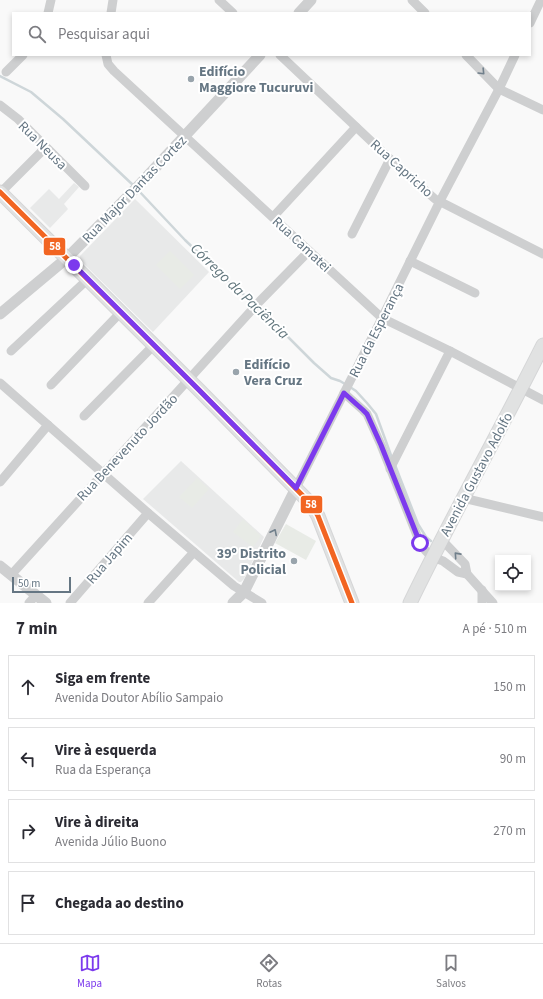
<!DOCTYPE html>
<html lang="pt">
<meta charset="utf-8">
<style>
body{margin:0;font-family:"Source Sans 3",sans-serif;background:#f7f7f7;color:#2b2b33}
.controls{position:absolute;right:12px;bottom:12px;display:grid;overflow:hidden;border-radius:0px;box-shadow:0 2px 6px #0003}
.controls button{width:36px;height:36px;display:grid;place-items:center;padding:0;border:0;border-bottom:1px solid #e1e1e2;background:#fff;color:#2b2b33;font:20px sans-serif}
.scale{position:absolute;left:12px;bottom:10px;width:59px;box-sizing:border-box;padding-left:4px;border:2px solid #657683;border-top:0;font-size:11px;line-height:14px;white-space:nowrap;color:#657683;-webkit-text-stroke:3px #fff;paint-order:stroke}
.stop{position:absolute;width:12px;height:12px;margin:-9px;border:3px solid #7c3aed;border-radius:50%;background:#fff}
.stop.end{background:#7c3aed;border-color:#fff;box-shadow:0 1px 4px #0008}
.list{margin:0;padding:0;list-style:none}
h2{display:flex;justify-content:space-between;align-items:center;height:52px;margin:0;padding:0 16px;font-size:17px}
h2 small{font-size:13px;font-weight:400;color:#7c7c81}
.list li{display:grid;grid-template-columns:26px 1fr auto;gap:12px;align-items:center;box-sizing:border-box;height:64px;margin:0 8px 8px;padding:0 8px;border:1px solid #e1e1e2;border-radius:0px}
.list b{display:block;font-size:15px;white-space:nowrap}
.list p{margin:0;font-size:13px;white-space:nowrap;color:#7c7c81}
.list em{font-size:13px;font-style:normal;color:#7c7c81}
.icon{flex:none;width:22px;height:22px;fill:none;stroke:currentColor;stroke-width:2;stroke-linecap:round;stroke-linejoin:round}
.map{position:relative;flex:none;width:543px;height:603px;overflow:hidden}
.search{position:absolute;background:#fff;box-shadow:0 2px 6px #0003;left:12px;right:12px;top:12px;height:44px;display:flex;align-items:center;gap:10px;box-sizing:border-box;padding:0 14px;border-radius:0px;color:#7c7c81;font-size:15px}
.sheet{height:340px;background:#fff}
nav{display:flex;justify-content:space-around;align-items:center;box-sizing:border-box;height:56px;border-top:1px solid #e1e1e2;background:#fff;font-size:11px;color:#7c7c81}
nav a{display:grid;justify-items:center;gap:2px}
nav .on{color:#7c3aed}
.map>svg:first-child{display:block}
.built{fill:#e8e9e9}
.garden{fill:#e8ebe6}
.lines{fill:none;stroke-linecap:round;stroke-linejoin:round}
.stream{stroke:#ced6d9;stroke-width:2.5}
.secondary-casing{stroke:#d5d6d7;stroke-width:15}
.minor{stroke:#cecfd0;stroke-width:9}
.tertiary{stroke:#cecfd0;stroke-width:11}
.secondary{stroke:#e1e2e2;stroke-width:13}
.bus-1-casing{stroke:#fff;stroke-width:8}
.bus-1{stroke:#f26522;stroke-width:5}
.oneway{stroke:#707f8b}
.route{stroke:#7c3aed;stroke-width:5}
.poi-dot{fill:#99a4ac;stroke:#fff;stroke-width:1.5}
.labels{text-anchor:middle;stroke-width:4;stroke-linejoin:round;paint-order:stroke}
.poi-label{font-size:14px;font-weight:bold;fill:#657683;stroke:#fff;text-anchor:start}
.street-label{font-size:14px;fill:#657683;stroke:#fff}
.water-label{font-size:15px;font-style:italic;fill:#60757c;stroke:#fff}
.line-badge{stroke:#fff;stroke-width:1.5}
.badge-label{font-size:11px;text-anchor:middle;font-weight:bold;fill:#fff}
</style>
<div class="map">
<svg width="543" height="603" viewBox="0 0 543 603">
<rect width="100%" height="100%" fill="#f9f9f9"/>
<g class="built">
<path d="M 74,183 L 79,187 L 64,204 L 68,209 L 50,228 L 30,208 L 49,189 L 59,199 Z"/>
<path d="M 135,199 L 209,272 L 153,332 L 80,260 L 80,256 Z"/>
<path d="M 181,461 L 264,537 L 244,579 L 241,582 L 239,582 L 143,499 Z"/>
</g>
<g class="garden">
<path d="M 170,251 L 194,275 L 180,289 L 156,265 Z"/>
<path d="M 197,478 L 209,489 L 192,508 L 179,497 Z"/>
<path d="M 243,519 L 261,536 L 253,547 L 233,532 Z"/>
<path d="M 286,524 L 316,541 L 306,560 L 275,543 Z"/>
</g>
<g class="lines">
<g class="stream">
<path d="M 0,76 L 31,92 L 63,119 L 133,185"/>
<path d="M 138,190 L 185,240 L 232,285 L 254,303 L 314,363 L 331,378 L 340,381 L 345,384"/>
<path d="M 350,387 L 356,391 L 367,403 L 376,414 L 392,458"/>
<path d="M 395,465 L 418,524 L 426,537 L 431,541"/>
</g>
<defs>
<g id="secondary">
<path d="M 0,192 L 199,390 L 311,504 L 318,516 L 352,603"/>
<path d="M 410,603 C 452,516 500,431 543,345"/>
</g>
</defs>
<use href="#secondary" class="secondary-casing"/>
<g class="minor">
<path d="M 219,0 L 233,13"/>
<path d="M 412,0 L 425,13"/>
<path d="M 48,13 L 51,0"/>
<path d="M 111,13 L 113,0"/>
<path d="M 530,23 L 541,0"/>
<path d="M 106,55 L 108,64 L 114,71 L 382,318 L 450,351 L 543,400"/>
<path d="M 280,55 L 390,159 L 435,199 L 543,254"/>
<path d="M 466,55 L 499,89 L 543,110"/>
<path d="M 6,72 L 23,55"/>
<path d="M 0,105 L 18,119 L 85,186"/>
<path d="M 1,192 L 46,147"/>
<path d="M 273,217 L 356,127"/>
<path d="M 352,234 L 390,159"/>
<path d="M 410,261 L 475,293"/>
<path d="M 11,351 L 88,279"/>
<path d="M 0,383 L 148,513 L 234,586 L 262,603"/>
<path d="M 51,385 L 121,312"/>
<path d="M 344,393 L 363,410 L 367,414 L 381,445 L 420,543 L 425,550 L 432,557 L 443,561 L 458,572 L 467,574"/>
<path d="M 84,416 L 154,345"/>
<path d="M 390,469 L 450,351"/>
<path d="M 0,482 L 48,425"/>
<path d="M 296,488 L 382,318 L 440,201 L 499,89 L 515,55"/>
<path d="M 463,498 L 543,517"/>
<path d="M 441,539 L 465,564 L 467,574 L 493,603"/>
<path d="M 11,575 L 260,301 L 309,251"/>
<path d="M 29,603 L 36,595"/>
<path d="M 70,603 L 148,513"/>
<path d="M 148,603 L 194,552"/>
<path d="M 482,603 L 482,590"/>
</g>
<g class="tertiary">
<path d="M 299,13 L 311,0"/>
<path d="M 0,314 L 67,258 L 141,183 L 260,55"/>
<path d="M 0,566 L 46,603"/>
<path d="M 233,603 L 244,592 L 296,488"/>
</g>
<use href="#secondary" class="secondary"/>
<defs>
<path id="bus-1" d="M 0,192 L 199,390 L 311,504 L 318,516 L 352,603"/>
</defs>
<use href="#bus-1" class="bus-1-casing"/>
<use href="#bus-1" class="bus-1"/>
</g>
<defs><path id="oneway-chevron" d="M-2-3.5L2.5 0L-2 3.5" fill="none" stroke-width="1.6" stroke-linecap="round" stroke-linejoin="round"/></defs>
<g class="oneway">
<use href="#oneway-chevron" transform="translate(482 72) rotate(46)"/>
<use href="#oneway-chevron" transform="translate(274 532) rotate(-63)"/>
<use href="#oneway-chevron" transform="translate(457 555) rotate(-132)"/>
</g>
<g class="lines">
<path class="route" d="M 74,265 L 199,390 L 296,488 L 344,393 L 363,410 L 367,414 L 381,445 L 420,543"/>
</g>
<g class="poi-dot">
<circle cx="191" cy="79" r="4"/>
<circle cx="236" cy="372" r="4"/>
<circle cx="294" cy="561" r="4"/>
</g>
<g class="labels">
<g class="poi-label">
<text x="199" y="76">Edifício<tspan x="199" dy="16">Maggiore Tucuruvi</tspan></text>
<text x="244" y="369">Edifício<tspan x="244" dy="16">Vera Cruz</tspan></text>
<text x="286" y="558" text-anchor="end">39º Distrito<tspan x="286" dy="16">Policial</tspan></text>
</g>
<g class="street-label">
<text transform="translate(43 145) rotate(45)" y="5">Rua Neusa</text>
<text transform="translate(402 168) rotate(42)" y="5">Rua Capricho</text>
<text transform="translate(134 189) rotate(-46)" y="5">Rua Major Dantas Cortez</text>
<text transform="translate(302 244) rotate(43)" y="5">Rua Camatei</text>
<text transform="translate(376 330) rotate(-63)" y="5">Rua da Esperança</text>
<text transform="translate(127 447) rotate(-47)" y="5">Rua Benevenuto Jordão</text>
<text transform="translate(476 474) rotate(-62)" y="5">Avenida Gustavo Adolfo</text>
<text transform="translate(109 558) rotate(-49)" y="5">Rua Japim</text>
</g>
<g class="water-label">
<text transform="translate(240 291) rotate(44)" y="5">Córrego da Paciência</text>
</g>
</g>
<g class="line-badge">
<rect x="43" y="237" width="23" height="19" rx="4" fill="#f26522"/>
<rect x="300" y="495" width="23" height="19" rx="4" fill="#f26522"/>
</g>
<g class="badge-label">
<text x="55" y="250">58</text>
<text x="311" y="508">58</text>
</g>
</svg>
<div class="controls">
<button><svg class="icon" aria-label="locate" viewBox="0 0 24 24"><circle cx="12" cy="12" r="6"/><path d="M12 2v4M12 18v4M2 12h4M18 12h4"/></svg></button>
</div>
<div class="scale">50 m</div>
<div class="stop" style="left:420px;top:543px"></div>
<div class="stop end" style="left:74px;top:265px"></div>
<div class="search"><svg class="icon" aria-label="search" viewBox="0 0 24 24"><circle cx="10" cy="10" r="6"/><path d="M15 15l6 6"/></svg>Pesquisar aqui</div>
</div>
<section class="sheet">
<h2>7 min<small>A pé · 510 m</small></h2>
<ul class="list">
<li><svg class="icon" aria-label="ahead" viewBox="0 0 24 24"><path d="M12 20V5M6 11l6-6 6 6"/></svg><div><b>Siga em frente</b><p>Avenida Doutor Abílio Sampaio</p></div><em>150 m</em></li>
<li><svg class="icon" aria-label="left" viewBox="0 0 24 24"><path d="M17 20v-9H6M10 6l-5 5 5 5"/></svg><div><b>Vire à esquerda</b><p>Rua da Esperança</p></div><em>90 m</em></li>
<li><svg class="icon" aria-label="right" viewBox="0 0 24 24"><path d="M7 20v-9h11M14 6l5 5-5 5"/></svg><div><b>Vire à direita</b><p>Avenida Júlio Buono</p></div><em>270 m</em></li>
<li><svg class="icon" aria-label="arrive" viewBox="0 0 24 24"><path d="M6 21V4h12l-3 4 3 4H6"/></svg><div><b>Chegada ao destino</b></div></li>
</ul>
</section>
<nav>
<a class="on"><svg class="icon" aria-label="map" viewBox="0 0 24 24"><path d="M3 6l6-2 6 2 6-2v14l-6 2-6-2-6 2zM9 4v14M15 6v14"/></svg>Mapa</a>
<a><svg class="icon" aria-label="directions" viewBox="0 0 24 24"><path d="M12 3l9 9-9 9-9-9zM9 14v-3h6M13 9l2 2-2 2"/></svg>Rotas</a>
<a><svg class="icon" aria-label="saved" viewBox="0 0 24 24"><path d="M7 4h10v16l-5-4-5 4z"/></svg>Salvos</a>
</nav>
